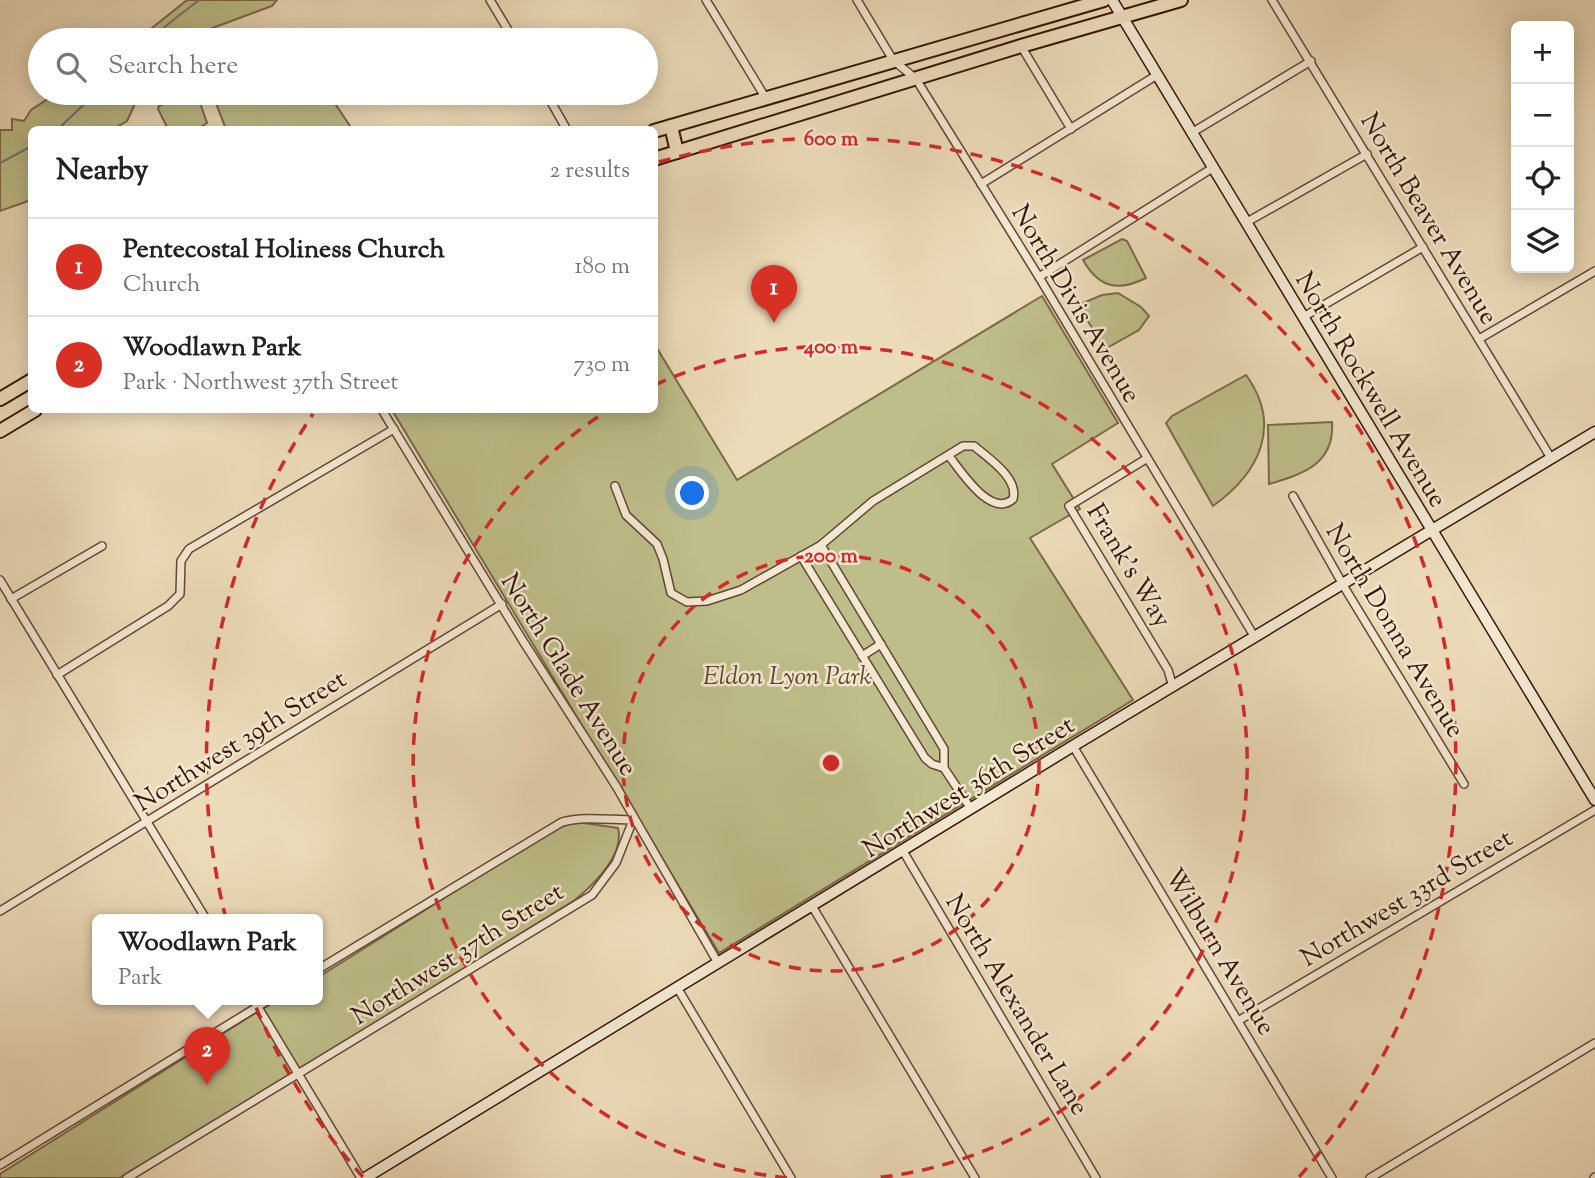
<!DOCTYPE html>
<meta charset="utf-8">
<style>
body{margin:0;font-family:"Sorts Mill Goudy",serif;background:#f2f2f2;color:#222}
.controls{position:absolute;right:21px;top:21px;display:grid;overflow:hidden;border-radius:10px;box-shadow:0 4px 18px #0003}
.controls button{width:63px;height:63px;display:grid;place-items:center;padding:0;border:0;border-bottom:2px solid #e0e0e0;background:#fff;color:#222;font:35px sans-serif}
.you{position:absolute;left:693px;top:494px;width:24px;height:24px;margin:-18px;border:5px solid #fff;border-radius:50%;background:#1a73e8;box-shadow:0 0 0 10px #1a73e833}
.badge{display:grid;place-items:center;width:46px;height:46px;border-radius:50%;background:#d93025;color:#fff;font-size:23px;font-weight:700}
.pin{position:absolute;translate:-50% -58px;filter:drop-shadow(0 2px 4px #0008)}
.pin::after{content:'';position:absolute;top:37px;width:24px;height:21px;background:inherit;clip-path:polygon(0 0,100% 0,50% 100%)}
.popup{position:absolute;left:92px;top:914px;width:231px;height:91px;box-sizing:border-box;display:grid;place-content:center;border-radius:10px;background:#fff;filter:drop-shadow(0 2px 5px #0005);font-size:23px;white-space:nowrap;color:#767676}
.popup b{font-size:26px;color:#222}
.popup::after{content:'';position:absolute;left:50%;top:100%;margin-left:-14px;border:14px solid transparent;border-top-color:#fff}
.list{margin:0;padding:0;list-style:none}
h2{display:flex;justify-content:space-between;align-items:center;height:91px;margin:0;padding:0 28px;font-size:30px}
h2 small{font-size:23px;font-weight:400;color:#767676}
.list li{display:grid;grid-template-columns:46px 1fr auto;gap:21px;align-items:center;box-sizing:border-box;height:98px;padding:0 28px;border-top:2px solid #e0e0e0}
.list b{display:block;font-size:26px;white-space:nowrap}
.list p{margin:0;font-size:23px;white-space:nowrap;color:#767676}
.list em{font-size:23px;font-style:normal;color:#767676}
.icon{flex:none;width:38px;height:38px;fill:none;stroke:currentColor;stroke-width:2;stroke-linecap:round;stroke-linejoin:round}
.map{position:relative;flex:none;width:1595px;height:1178px;overflow:hidden}
.search{position:absolute;background:#fff;box-shadow:0 4px 18px #0003;left:28px;top:28px;width:630px;height:77px;display:flex;align-items:center;gap:18px;box-sizing:border-box;padding:0 24px;border-radius:38px;color:#767676;font-size:26px}
.panel{position:absolute;background:#fff;box-shadow:0 4px 18px #0003;left:28px;top:126px;width:630px;height:287px;border-radius:10px}
.map>svg:first-child{display:block}
.green{fill:#bebe8a;stroke:#7a6a48;stroke-width:2}
.lines{fill:none;stroke-linecap:round;stroke-linejoin:round}
.stream{stroke:#747771;stroke-width:2}
.street-casing{stroke:#644633;stroke-width:10}
.secondary-casing{stroke:#371506;stroke-width:13}
.highway-casing{stroke:#371506;stroke-width:16}
.street{stroke:#f3e8d2;stroke-width:7}
.secondary{stroke:#f3e8d2;stroke-width:10}
.highway{stroke:#ecdbb9;stroke-width:12}
.ring{fill:none;stroke:#d62828;stroke-width:3.5;stroke-dasharray:12 9}
.labels{text-anchor:middle;stroke-width:5;stroke-linejoin:round;paint-order:stroke}
.street-label{font-size:26px;fill:#371506;stroke:#f3e8d2}
.park-label{font-size:26px;font-style:italic;fill:#60482e;stroke:#f3e8d2}
.centre{fill:#d62828;stroke:#f3e8d2;stroke-width:3.5}
.ring-label{font-size:21px;text-anchor:middle;font-weight:bold;fill:#d62828;stroke:#f3e8d2;stroke-width:5;stroke-linejoin:round;paint-order:stroke}
</style>
<div class="map">
<svg width="1595" height="1178" viewBox="0 0 1595 1178">
<rect width="100%" height="100%" fill="#ecdbb9"/>
<filter id="stains"><feTurbulence type="fractalNoise" baseFrequency=".00286" numOctaves="4"/><feColorMatrix values="0 0 0 0 .2 0 0 0 0 .09 0 0 0 0 .02 0 0 0 .5 -.17"/></filter>
<radialGradient id="worn" r=".72"><stop offset=".6" stop-color="#630" stop-opacity="0"/><stop offset="1" stop-color="#630" stop-opacity=".3"/></radialGradient>
<g class="green">
<path d="M 187,0 L 277,0 L 272,6 L 180,40 L 137,40 Z"/>
<path d="M 57,93 L 140,93 L 127,121 L 113,129 L 32,130 L 31,200 L 0,211 L 0,130 L 12,130 L 12,119 L 24,121 L 31,110 Z"/>
<path d="M 212,93 L 328,93 L 350,126 L 344,130 L 226,129 Z"/>
<path d="M 197,94 L 207,123 L 197,129 L 168,129 L 158,109 L 159,106 L 181,96 Z"/>
<path d="M 1122,239 L 1127,241 L 1146,278 C 1118,292 1099,288 1083,260 Z"/>
<path d="M 1118,293 L 1141,307 L 1149,316 L 1139,330 L 1105,349 L 1078,305 L 1102,295 Z"/>
<path d="M 1042,296 L 1118,423 L 1052,464 L 1080,509 L 1030,538 L 1133,700 L 719,953 L 392,410 L 654,410 L 655,345 L 737,480 Z"/>
<path d="M 1246,375 C 1283,426 1259,473 1213,506 L 1166,423 L 1172,416 Z"/>
<path d="M 1332,422 C 1335,464 1303,474 1269,484 L 1268,425 Z"/>
<path d="M 577,822 L 618,828 C 625,855 594,884 575,900 L 293,1074 L 119,1178 L 0,1178 L 0,1174 L 257,1012 L 280,999 L 317,999 L 317,978 L 552,830 Z"/>
</g>
<g class="lines">
<g class="stream">
<path d="M 151,40 C 165,25 183,13 199,0"/>
<path d="M 57,130 L 96,93"/>
<path d="M 0,163 L 32,146"/>
</g>
<defs>
<g id="street">
<path d="M 490,0 L 514,40"/>
<path d="M 706,0 L 765,97"/>
<path d="M 857,0 L 893,60 L 916,79 L 1039,277 L 1254,636"/>
<path d="M 1272,0 L 1551,458"/>
<path d="M 1021,46 L 1071,129"/>
<path d="M 546,93 L 567,130"/>
<path d="M 1193,132 L 1311,61"/>
<path d="M 981,184 L 1157,75"/>
<path d="M 1247,222 L 1367,154"/>
<path d="M 1039,277 L 1214,167"/>
<path d="M 1305,316 L 1423,247"/>
<path d="M 1479,339 L 1595,271"/>
<path d="M 382,410 L 523,641 L 616,786 L 718,963"/>
<path d="M 1146,459 L 1069,506 L 1168,670 L 1173,687"/>
<path d="M 615,486 L 626,515 L 657,544 L 663,559 L 671,593 L 687,602 L 707,601 L 741,590 L 821,545 L 873,501 L 963,446 L 974,446 C 988,458 1019,478 1013,499 C 991,519 961,471 949,456"/>
<path d="M 1293,496 L 1346,590 L 1464,784"/>
<path d="M 821,545 L 944,749 L 944,768 L 971,809"/>
<path d="M 801,556 L 925,758 L 932,764 L 944,768"/>
<path d="M 0,580 L 206,919"/>
<path d="M 11,599 L 102,546"/>
<path d="M 862,656 L 881,644"/>
<path d="M 57,675 L 168,606 L 180,594 L 181,561 L 189,549 L 394,429"/>
<path d="M 1073,746 L 1332,1178"/>
<path d="M 903,851 L 1096,1178"/>
<path d="M 812,906 L 975,1178"/>
<path d="M 0,911 L 502,604"/>
<path d="M 678,989 L 791,1178"/>
<path d="M 253,999 L 361,1178"/>
<path d="M 1238,1021 L 1595,810"/>
<path d="M 0,1165 L 270,999"/>
<path d="M 127,1178 L 592,895 L 616,863 L 633,820 C 609,820 585,816 562,822 L 317,970"/>
<path d="M 1370,1178 L 1595,1043"/>
<path d="M 1594,1178 L 1595,1177"/>
</g>
<g id="secondary">
<path d="M 1112,0 L 1595,800"/>
<path d="M 365,1178 L 1073,746 L 1595,432"/>
</g>
<g id="highway">
<path d="M 671,126 L 677,152"/>
<path d="M 654,131 L 1104,0"/>
<path d="M 654,159 L 1021,46 L 1181,0"/>
<path d="M 0,399 L 32,380"/>
<path d="M 0,431 L 35,410"/>
</g>
</defs>
<use href="#street" class="street-casing"/>
<use href="#secondary" class="secondary-casing"/>
<use href="#highway" class="highway-casing"/>
<use href="#street" class="street"/>
<use href="#secondary" class="secondary"/>
<use href="#highway" class="highway"/>
</g>
<g class="ring">
<circle cx="831" cy="763" r="208"/>
<path d="M787 1178A417 417 0 0 1 607 411M655 385A417 417 0 1 1 875 1178"/>
<path d="M363 1177A625 625 0 0 1 313 414M659 162A625 625 0 0 1 1299 1177"/>
</g>
<g class="labels">
<g class="street-label">
<text transform="translate(1430 218) rotate(59)" y="9">North Beaver Avenue</text>
<text transform="translate(1077 303) rotate(59)" y="9">North Divis Avenue</text>
<text transform="translate(1372 389) rotate(59)" y="9">North Rockwell Avenue</text>
<text transform="translate(1130 565) rotate(59)" y="9">Frank's Way</text>
<text transform="translate(1396 630) rotate(59)" y="9">North Donna Avenue</text>
<text transform="translate(570 674) rotate(58)" y="9">North Glade Avenue</text>
<text transform="translate(240 740) rotate(-32)" y="9">Northwest 39th Street</text>
<text transform="translate(968 786) rotate(-32)" y="9">Northwest 36th Street</text>
<text transform="translate(1406 897) rotate(-31)" y="9">Northwest 33rd Street</text>
<text transform="translate(1221 951) rotate(59)" y="9">Wilburn Avenue</text>
<text transform="translate(457 953) rotate(-32)" y="9">Northwest 37th Street</text>
<text transform="translate(1018 1004) rotate(59)" y="9">North Alexander Lane</text>
</g>
<g class="park-label">
<text x="787" y="684">Eldon Lyon Park</text>
</g>
</g>
<circle cx="831" cy="763" r="10" class="centre"/>
<g class="ring-label">
<text x="831" y="145">600 m</text>
<text x="831" y="353">400 m</text>
<text x="831" y="562">200 m</text>
</g>
<rect width="100%" height="100%" filter="url(#stains)"/>
<rect width="100%" height="100%" fill="url(#worn)"/>
</svg>
<div class="controls">
<button>+</button>
<button>−</button>
<button><svg class="icon" aria-label="locate" viewBox="0 0 24 24"><circle cx="12" cy="12" r="6"/><path d="M12 2v4M12 18v4M2 12h4M18 12h4"/></svg></button>
<button><svg class="icon" aria-label="layers" viewBox="0 0 24 24"><path d="M12 4l9 5-9 5-9-5zM3 14l9 5 9-5"/></svg></button>
</div>
<div class="you"></div>
<div class="pin badge" style="left:774px;top:323px">1</div>
<div class="pin badge" style="left:207px;top:1085px">2</div>
<div class="popup"><b>Woodlawn Park</b>Park</div>
<div class="search"><svg class="icon" aria-label="search" viewBox="0 0 24 24"><circle cx="10" cy="10" r="6"/><path d="M15 15l6 6"/></svg>Search here</div>
<section class="panel">
<h2>Nearby<small>2 results</small></h2>
<ul class="list">
<li><span class="badge">1</span><div><b>Pentecostal Holiness Church</b><p>Church</p></div><em>180 m</em></li>
<li><span class="badge">2</span><div><b>Woodlawn Park</b><p>Park · Northwest 37th Street</p></div><em>730 m</em></li>
</ul>
</section>
</div>
